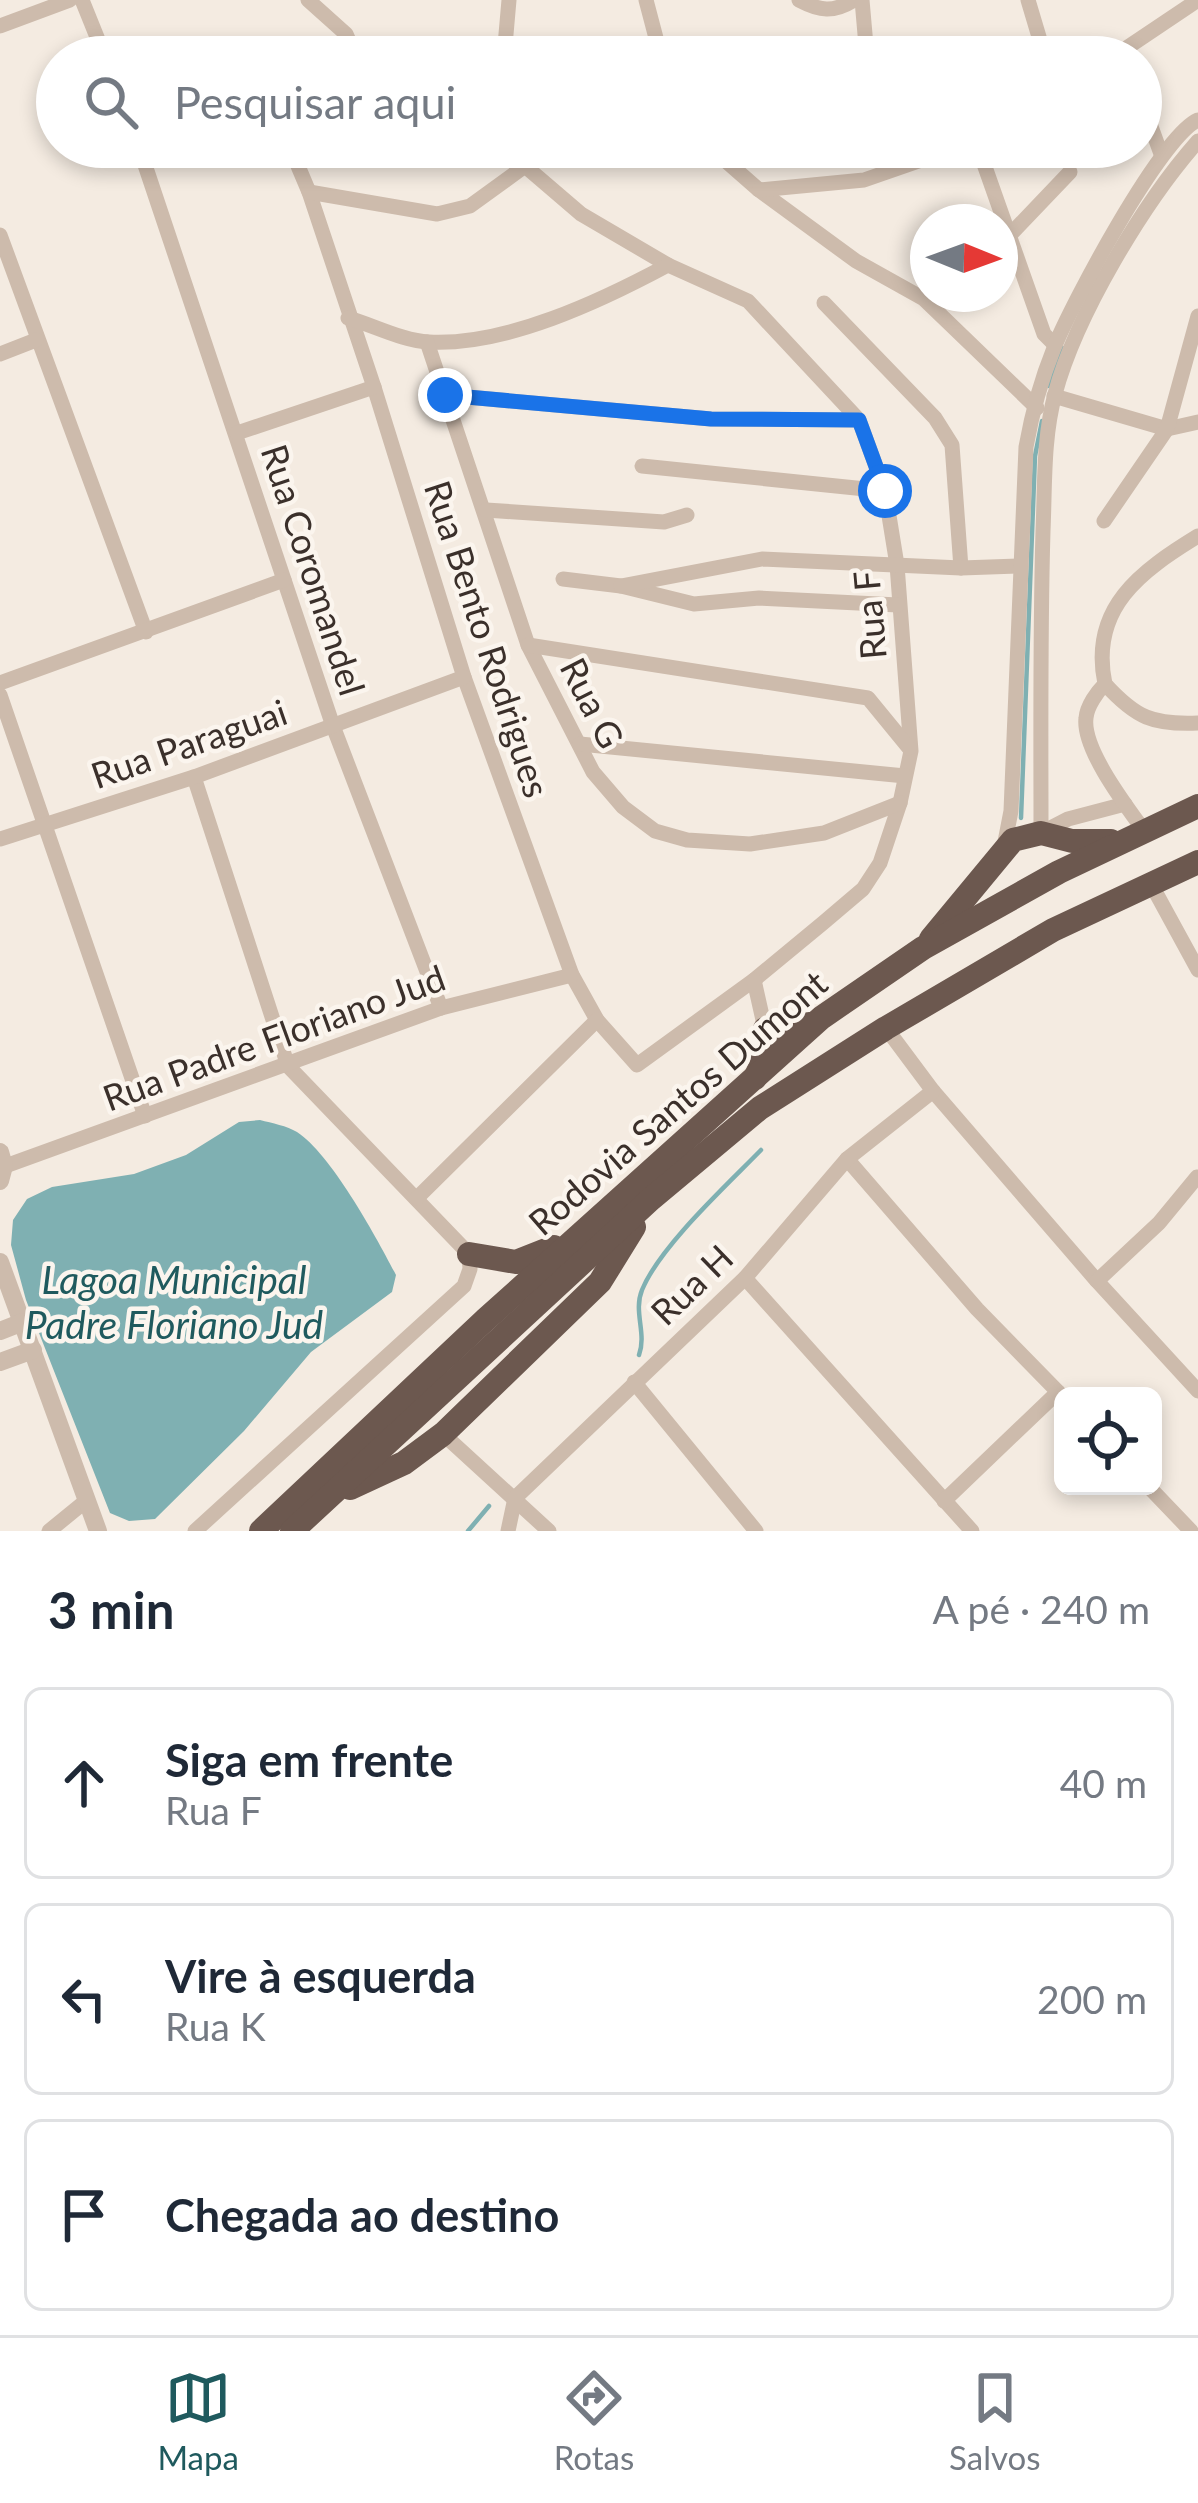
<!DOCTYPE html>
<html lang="pt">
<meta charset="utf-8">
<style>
body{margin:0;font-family:Lato,sans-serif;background:#f6f6f7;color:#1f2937}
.controls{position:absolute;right:36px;bottom:36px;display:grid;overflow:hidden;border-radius:18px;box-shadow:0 6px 18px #0003}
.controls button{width:108px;height:108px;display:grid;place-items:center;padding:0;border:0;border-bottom:3px solid #e0e1e3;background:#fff;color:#1f2937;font:60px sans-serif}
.compass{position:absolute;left:910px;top:204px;width:108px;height:108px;border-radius:50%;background:#fff;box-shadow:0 6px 18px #0003;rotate:91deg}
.stop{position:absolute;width:36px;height:36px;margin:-27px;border:9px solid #1a73e8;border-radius:50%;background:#fff}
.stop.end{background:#1a73e8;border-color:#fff;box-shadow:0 3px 12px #0008}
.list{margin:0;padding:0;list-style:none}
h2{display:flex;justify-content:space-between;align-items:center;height:156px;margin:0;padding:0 48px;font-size:51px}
h2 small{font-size:39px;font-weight:400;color:#747a83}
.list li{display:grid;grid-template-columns:78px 1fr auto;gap:36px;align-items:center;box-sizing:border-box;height:192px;margin:0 24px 24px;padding:0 24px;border:3px solid #e0e1e3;border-radius:18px}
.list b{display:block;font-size:45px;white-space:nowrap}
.list p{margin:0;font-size:39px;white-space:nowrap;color:#747a83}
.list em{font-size:39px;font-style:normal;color:#747a83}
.icon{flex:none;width:66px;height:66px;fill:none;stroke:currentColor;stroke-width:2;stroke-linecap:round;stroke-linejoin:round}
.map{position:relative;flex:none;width:1198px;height:1531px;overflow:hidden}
.search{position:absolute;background:#fff;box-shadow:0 6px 18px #0003;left:36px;right:36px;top:36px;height:132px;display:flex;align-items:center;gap:30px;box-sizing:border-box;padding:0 42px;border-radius:66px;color:#747a83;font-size:45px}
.sheet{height:804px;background:#fff}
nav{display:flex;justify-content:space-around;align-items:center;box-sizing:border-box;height:168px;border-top:3px solid #e0e1e3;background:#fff;font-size:33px;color:#747a83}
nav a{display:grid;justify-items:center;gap:6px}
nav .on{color:#1f5a5e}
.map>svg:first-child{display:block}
.water{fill:#7fb0b2}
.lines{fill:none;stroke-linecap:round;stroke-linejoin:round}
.stream{stroke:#7fb0b2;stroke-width:4.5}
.minor{stroke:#cdbbac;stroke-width:15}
.tertiary{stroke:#cdbbac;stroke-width:18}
.trunk{stroke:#6c584f;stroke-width:24}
.route{stroke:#1a73e8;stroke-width:15}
.labels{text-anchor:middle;stroke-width:9;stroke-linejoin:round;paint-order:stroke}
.street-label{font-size:36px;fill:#3b302b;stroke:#fbf5ee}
.water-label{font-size:39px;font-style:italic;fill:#1f5a5e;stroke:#fbf5ee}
</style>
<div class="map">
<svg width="1198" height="1531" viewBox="0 0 1198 1531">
<rect width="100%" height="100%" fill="#f4ebe1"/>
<path class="water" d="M 260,1120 C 272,1123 287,1126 297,1132 C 331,1154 377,1238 396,1275 L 392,1292 L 311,1352 L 244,1431 L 155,1519 L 129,1521 L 110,1513 L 26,1300 L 11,1245 L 13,1220 L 27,1199 L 52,1187 L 134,1174 L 186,1155 L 239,1122 Z"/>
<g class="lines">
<g class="stream">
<path d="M 1049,386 L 1063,348"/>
<path d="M 1021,818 L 1035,456 L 1042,421"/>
<path d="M 639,1355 C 647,1333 633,1312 642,1290 C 660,1246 728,1184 761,1150"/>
<path d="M 468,1531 L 489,1506"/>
</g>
<g class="minor">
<path d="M 82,0 L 105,57"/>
<path d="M 308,0 L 346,34 L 356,57"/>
<path d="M 646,0 L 661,57"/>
<path d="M 799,0 C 820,11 833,13 854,0"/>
<path d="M 862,0 L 867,57"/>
<path d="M 1028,0 L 1045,57"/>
<path d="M 0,26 L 70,0"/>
<path d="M 504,57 L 509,0"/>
<path d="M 1125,57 L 1128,47 L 1198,0"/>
<path d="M 1141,99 L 1161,154"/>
<path d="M 139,147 L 333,726 L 441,1008"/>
<path d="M 290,147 L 309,192 L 374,387 L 464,677 L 572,975 L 597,1020 L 637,1065 L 754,980 L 823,923 L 863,889 L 880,863 L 900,803 L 911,751 L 897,565 L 885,491 L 859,420 L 748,301 L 668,265 L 581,214 L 525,166 L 518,147"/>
<path d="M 710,147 L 759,190 L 856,261 L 924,299 L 1037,408"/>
<path d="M 978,147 L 1044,334 L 1055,345"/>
<path d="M 759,190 L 864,180 L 959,147"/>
<path d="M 309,192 L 437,214 L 470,206 L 525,166"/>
<path d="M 0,235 L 146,632"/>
<path d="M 1007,238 L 1070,172"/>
<path d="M 824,303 L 935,418 L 952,445 L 961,568"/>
<path d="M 348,318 C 373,325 403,341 429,342 C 506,346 601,301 668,265"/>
<path d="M 427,342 L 528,645 L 593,772 L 623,807 L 655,831 L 687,840 L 750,844 L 824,833 L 900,803"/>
<path d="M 0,354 L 36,340"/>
<path d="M 445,395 L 711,419 L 859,420"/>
<path d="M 1054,396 L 1167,429 L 1198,422"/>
<path d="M 237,433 L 374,387"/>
<path d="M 642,466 L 885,491"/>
<path d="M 486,510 L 664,522 L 687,515"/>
<path d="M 1104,521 L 1167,429 L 1198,316"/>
<path d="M 563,579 L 621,586 L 694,604 L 759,598 L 898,605"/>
<path d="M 621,586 L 762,559 L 961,568 L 1021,566"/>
<path d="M 528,645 L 868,698 L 909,748"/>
<path d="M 0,683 L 284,580"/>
<path d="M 1105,684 C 1136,718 1153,725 1198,723"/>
<path d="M 0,695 L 145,1116"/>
<path d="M 580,744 L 905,776"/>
<path d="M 194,777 L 288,1066 L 469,1254 L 470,1269 L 464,1286 L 195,1531"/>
<path d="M 1125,804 L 1068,819 L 1041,833 C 1041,732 1040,632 1043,531 C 1045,486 1043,438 1055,394 C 1076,315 1144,202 1198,141"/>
<path d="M 1145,832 C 1127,807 1082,749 1086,718 C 1087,706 1097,692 1105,684 C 1089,608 1141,571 1198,536"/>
<path d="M 0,839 L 194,777 L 464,677"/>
<path d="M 1004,847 L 1011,811 L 1026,447 C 1032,413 1041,380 1054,348 C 1071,305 1161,136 1198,120"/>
<path d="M 1150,882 L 1198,970"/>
<path d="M 754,980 L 765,1029"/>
<path d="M 886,1028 L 933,1091 L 1097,1281 L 1198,1391"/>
<path d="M 847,1159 L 977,1309 L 1063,1397"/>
<path d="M 0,1168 L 441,1008 L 572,975"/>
<path d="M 417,1198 L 597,1020"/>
<path d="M 745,1278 L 972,1531"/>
<path d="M 1097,1281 L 1159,1223 L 1197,1177"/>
<path d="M 634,1382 L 756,1531"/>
<path d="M 443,1434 L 549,1531"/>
<path d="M 1148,1486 L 1191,1531"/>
<path d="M 944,1501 L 1058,1392"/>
<path d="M 49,1531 L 87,1500"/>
<path d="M 508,1531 L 515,1498 L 745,1278 L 847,1159 L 933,1091"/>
</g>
<g class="tertiary">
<path d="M 0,1152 L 4,1166 L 0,1181"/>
<path d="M 0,1262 L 98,1531"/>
<path d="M 0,1331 L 23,1322"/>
<path d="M 0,1362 L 33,1350"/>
</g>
<g class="trunk">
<path d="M 931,939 L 1013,840 L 1041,833 L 1072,841 L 1111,841"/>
<path d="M 755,1078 L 762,1063 L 765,1029 L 785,1032 L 809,1024"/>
<path d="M 469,1254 L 516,1262 L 554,1247"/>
<path d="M 350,1488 L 404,1463 L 443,1434 L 600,1282 L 634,1227"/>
<path d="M 261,1531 L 485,1320 L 821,1018 L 923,948 L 1059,872 L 1198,806"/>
<path d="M 292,1531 L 651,1199 L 760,1108 L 886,1028 L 1053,930 L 1198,862"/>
</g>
</g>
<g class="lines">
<path class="route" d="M 445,395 L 711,419 L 859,420 L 885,491"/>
</g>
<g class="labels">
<g class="street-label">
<text transform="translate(313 570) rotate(72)" y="13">Rua Coromandel</text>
<text transform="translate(870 615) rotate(-95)" y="13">Rua F</text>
<text transform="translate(487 639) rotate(72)" y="13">Rua Bento Rodrigues</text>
<text transform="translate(592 703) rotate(63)" y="13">Rua G</text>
<text transform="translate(189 744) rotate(-19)" y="13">Rua Paraguai</text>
<text transform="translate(274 1038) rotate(-20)" y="13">Rua Padre Floriano Jud</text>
<text transform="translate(678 1103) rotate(-41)" y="13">Rodovia Santos Dumont</text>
<text transform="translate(692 1285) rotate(-44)" y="13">Rua H</text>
</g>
<g class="water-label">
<text x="174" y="1294">Lagoa Municipal<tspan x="174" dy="45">Padre Floriano Jud</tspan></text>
</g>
</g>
</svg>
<div class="controls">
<button><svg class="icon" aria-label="locate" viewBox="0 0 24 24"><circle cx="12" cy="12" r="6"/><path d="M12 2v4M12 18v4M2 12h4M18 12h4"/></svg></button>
</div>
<svg class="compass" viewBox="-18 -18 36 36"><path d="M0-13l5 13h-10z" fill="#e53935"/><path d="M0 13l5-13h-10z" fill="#747a83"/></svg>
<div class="stop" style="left:885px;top:491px"></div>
<div class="stop end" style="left:445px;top:395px"></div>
<div class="search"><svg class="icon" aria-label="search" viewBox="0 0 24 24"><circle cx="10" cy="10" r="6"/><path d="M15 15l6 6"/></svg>Pesquisar aqui</div>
</div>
<section class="sheet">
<h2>3 min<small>A pé · 240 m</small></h2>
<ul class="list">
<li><svg class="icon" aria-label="ahead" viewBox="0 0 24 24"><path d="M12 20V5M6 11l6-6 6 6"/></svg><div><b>Siga em frente</b><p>Rua F</p></div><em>40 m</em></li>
<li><svg class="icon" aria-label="left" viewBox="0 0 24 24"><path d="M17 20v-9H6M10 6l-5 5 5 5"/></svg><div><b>Vire à esquerda</b><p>Rua K</p></div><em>200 m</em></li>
<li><svg class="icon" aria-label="arrive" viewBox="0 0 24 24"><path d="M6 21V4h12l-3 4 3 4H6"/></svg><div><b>Chegada ao destino</b></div></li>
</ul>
</section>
<nav>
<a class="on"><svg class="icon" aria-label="map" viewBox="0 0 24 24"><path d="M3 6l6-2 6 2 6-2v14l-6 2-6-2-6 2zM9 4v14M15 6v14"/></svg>Mapa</a>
<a><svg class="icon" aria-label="directions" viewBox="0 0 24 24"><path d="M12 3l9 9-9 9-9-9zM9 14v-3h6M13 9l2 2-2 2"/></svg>Rotas</a>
<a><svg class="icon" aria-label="saved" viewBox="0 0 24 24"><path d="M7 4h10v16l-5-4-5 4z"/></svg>Salvos</a>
</nav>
